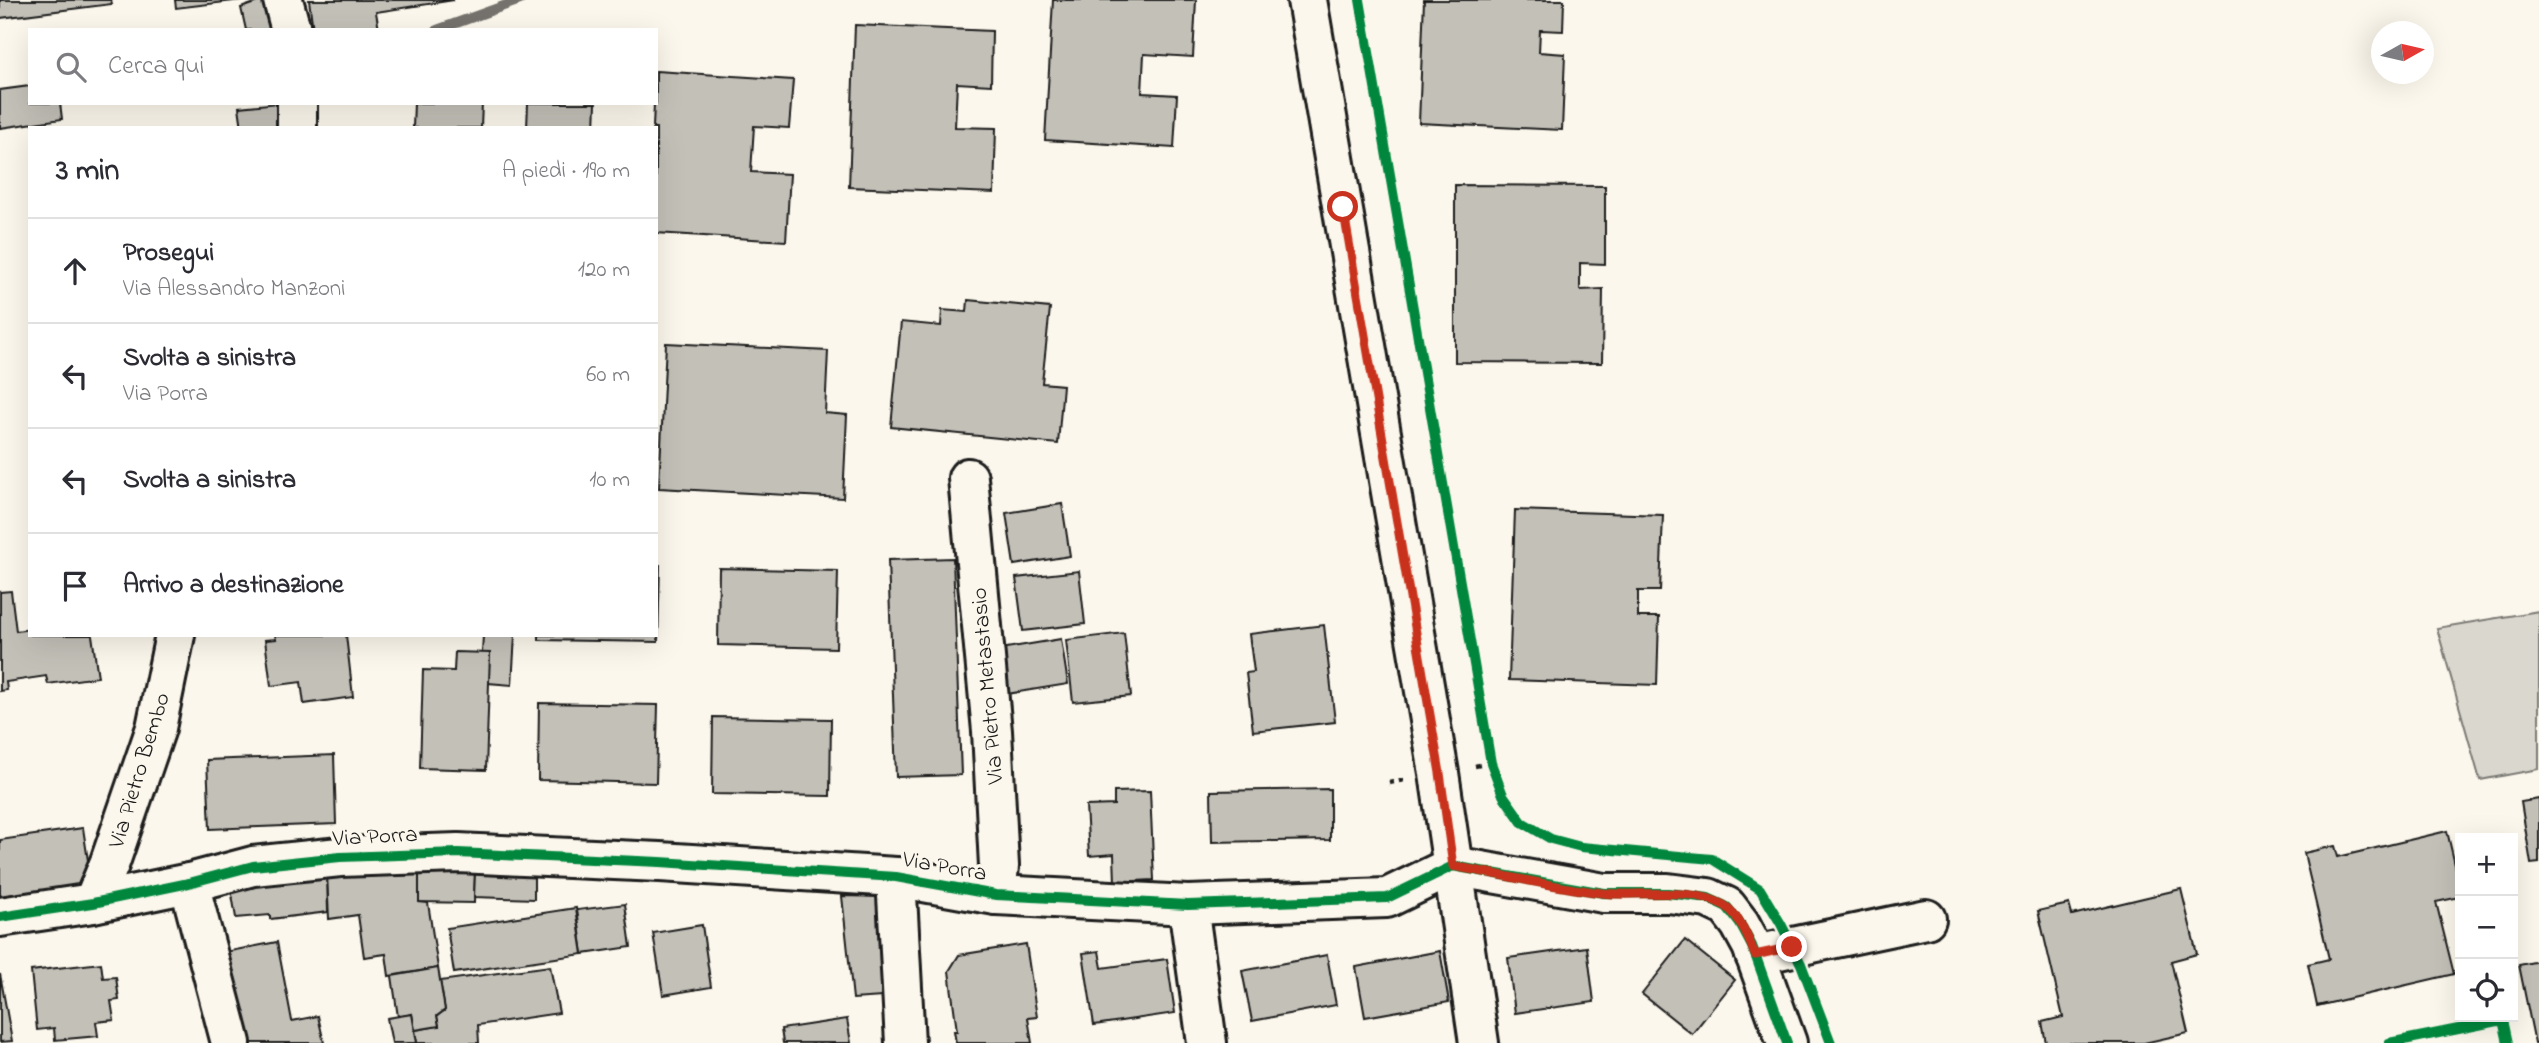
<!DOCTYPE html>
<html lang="it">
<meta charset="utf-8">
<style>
body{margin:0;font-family:"Indie Flower",sans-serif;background:#f7f7f7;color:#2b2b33}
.controls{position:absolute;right:21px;bottom:21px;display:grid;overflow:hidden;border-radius:0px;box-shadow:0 7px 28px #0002}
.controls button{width:63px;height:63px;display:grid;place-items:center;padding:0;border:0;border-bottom:2px solid #e1e1e2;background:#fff;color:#2b2b33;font:35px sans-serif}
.compass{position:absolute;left:2371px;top:21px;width:63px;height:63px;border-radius:50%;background:#fff;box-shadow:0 7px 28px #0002;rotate:82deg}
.stop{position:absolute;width:21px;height:21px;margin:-16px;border:5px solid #c8321e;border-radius:50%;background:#fff}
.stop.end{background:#c8321e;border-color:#fff;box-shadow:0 2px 7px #0008}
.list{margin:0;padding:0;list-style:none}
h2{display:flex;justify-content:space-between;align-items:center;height:91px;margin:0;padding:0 28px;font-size:30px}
h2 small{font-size:23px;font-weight:400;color:#7c7c81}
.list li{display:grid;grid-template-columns:46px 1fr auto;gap:21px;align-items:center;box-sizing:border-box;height:105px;padding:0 28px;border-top:2px solid #e1e1e2}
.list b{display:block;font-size:26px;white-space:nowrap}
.list p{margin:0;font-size:23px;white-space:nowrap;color:#7c7c81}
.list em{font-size:23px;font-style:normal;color:#7c7c81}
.icon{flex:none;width:38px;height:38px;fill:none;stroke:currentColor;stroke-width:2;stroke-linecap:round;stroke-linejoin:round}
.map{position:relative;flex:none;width:2539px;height:1043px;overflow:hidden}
.search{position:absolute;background:#fff;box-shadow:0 7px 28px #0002;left:28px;top:28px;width:630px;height:77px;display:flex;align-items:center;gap:18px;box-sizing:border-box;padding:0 24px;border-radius:0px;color:#7c7c81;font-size:26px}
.panel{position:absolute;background:#fff;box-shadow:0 7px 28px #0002;left:28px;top:126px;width:630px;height:511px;border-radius:0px}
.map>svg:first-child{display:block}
.green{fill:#dad7ce;stroke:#7b7a75;stroke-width:2}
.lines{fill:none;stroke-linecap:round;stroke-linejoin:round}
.stream{stroke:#74726e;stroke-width:10}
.building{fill:#c3c0b8;stroke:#1c1c1c;stroke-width:2}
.minor-casing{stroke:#1c1c1c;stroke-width:44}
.path{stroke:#1c1c1c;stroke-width:4.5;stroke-dasharray:5 5;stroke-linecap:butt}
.minor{stroke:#fbf7ec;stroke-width:38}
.cycleway-casing{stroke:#fbf7ec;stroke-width:15}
.cycleway{stroke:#00873e;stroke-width:10}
.route{stroke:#c8321e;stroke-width:9}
.labels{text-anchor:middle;stroke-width:7;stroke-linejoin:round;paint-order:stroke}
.street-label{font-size:23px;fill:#1c1c1c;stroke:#fbf7ec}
</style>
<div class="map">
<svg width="2539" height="1043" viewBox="0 0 2539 1043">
<rect width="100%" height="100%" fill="#fbf7ec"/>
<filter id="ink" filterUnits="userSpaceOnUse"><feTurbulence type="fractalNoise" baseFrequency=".0143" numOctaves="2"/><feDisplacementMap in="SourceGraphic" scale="14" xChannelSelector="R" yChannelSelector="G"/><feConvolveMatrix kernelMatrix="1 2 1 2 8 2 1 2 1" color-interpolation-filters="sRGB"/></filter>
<g filter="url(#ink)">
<path class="green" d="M 2539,611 L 2539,769 L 2480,780 L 2437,628 Z"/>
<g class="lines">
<path class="stream" d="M 437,30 L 520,0"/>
</g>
<g class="building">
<path d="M 0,0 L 111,0 L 112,4 L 0,18 Z"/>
<path d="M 175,0 L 242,0 L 176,8 Z"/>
<path d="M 263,0 L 267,0 L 279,30 L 246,30 L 241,8 Z"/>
<path d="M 309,0 L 454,0 L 376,12 L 379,30 L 313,30 Z"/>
<path d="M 1053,0 L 1196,0 L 1193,57 L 1144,54 L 1142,93 L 1177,95 L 1174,148 L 1045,140 Z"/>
<path d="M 1424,0 L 1564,0 L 1563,31 L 1540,30 L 1539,52 L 1565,54 L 1562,130 L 1419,123 Z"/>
<path d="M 855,25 L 992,31 L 991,85 L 957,83 L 955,127 L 996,128 L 994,193 L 849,187 Z"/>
<path d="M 656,71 L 793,80 L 789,128 L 754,126 L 751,172 L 790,174 L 786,241 L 656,233 L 656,128 L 653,128 L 654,103 L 656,103 Z"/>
<path d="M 30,86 L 30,103 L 60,103 L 62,119 L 0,128 L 0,90 Z"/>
<path d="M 278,103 L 280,128 L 242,128 L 239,107 Z"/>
<path d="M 414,103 L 482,103 L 481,128 L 413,128 Z"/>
<path d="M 528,103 L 596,103 L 595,128 L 527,128 Z"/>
<path d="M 1455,185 L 1605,186 L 1605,264 L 1580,263 L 1580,290 L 1603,289 L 1602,363 L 1455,362 Z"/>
<path d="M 968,300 L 1050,308 L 1042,383 L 1063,385 L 1058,444 L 891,427 L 901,322 L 941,326 L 942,310 L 967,312 Z"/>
<path d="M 666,343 L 828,351 L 825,413 L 847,415 L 843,498 L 659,488 Z"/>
<path d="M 1062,504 L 1070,556 L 1014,565 L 1006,513 Z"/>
<path d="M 1515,510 L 1663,515 L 1660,591 L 1638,591 L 1638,617 L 1659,617 L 1657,685 L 1509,680 Z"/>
<path d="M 953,558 L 961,775 L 896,777 L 888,560 Z"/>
<path d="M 656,565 L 660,565 L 658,642 L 539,640 L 539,635 L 656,635 Z"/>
<path d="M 719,568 L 838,571 L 836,648 L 718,645 Z"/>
<path d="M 1079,571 L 1085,624 L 1023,631 L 1016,578 Z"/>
<path d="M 11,591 L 16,631 L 30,629 L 30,635 L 92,635 L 98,677 L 48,684 L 46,676 L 6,682 L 7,690 L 0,691 L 0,592 Z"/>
<path d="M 1324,625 L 1335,722 L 1253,731 L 1246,673 L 1254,672 L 1249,634 Z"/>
<path d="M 1124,633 L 1131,696 L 1073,702 L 1066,640 Z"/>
<path d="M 275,635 L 346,635 L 353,697 L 304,704 L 301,682 L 271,686 L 265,640 L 276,639 Z"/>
<path d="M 483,635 L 515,635 L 512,685 L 488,683 L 490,653 L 482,653 Z"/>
<path d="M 1061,639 L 1068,684 L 1007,694 L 1000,649 Z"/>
<path d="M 455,652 L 490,653 L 486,770 L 420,768 L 423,670 L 454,671 Z"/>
<path d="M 539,703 L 658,705 L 656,783 L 538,780 Z"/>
<path d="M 713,717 L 831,719 L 830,796 L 712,794 Z"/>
<path d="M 334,755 L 336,824 L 210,829 L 207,760 Z"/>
<path d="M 1330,789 L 1330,840 L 1212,842 L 1211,791 Z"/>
<path d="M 1150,791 L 1154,880 L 1115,882 L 1114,854 L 1089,856 L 1086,806 L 1114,805 L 1114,792 Z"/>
<path d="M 2539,799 L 2539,863 L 2531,864 L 2521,802 Z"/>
<path d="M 83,828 L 93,893 L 0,906 L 0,840 Z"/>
<path d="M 2447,831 L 2460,886 L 2460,897 L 2436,902 L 2454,974 L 2317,1006 L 2308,964 L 2329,959 L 2304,853 L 2335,846 L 2338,857 Z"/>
<path d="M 419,870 L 475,870 L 474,903 L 419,902 Z"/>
<path d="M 419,870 L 419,902 L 428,903 L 438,968 L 389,976 L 386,954 L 364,957 L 358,915 L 329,919 L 327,876 Z"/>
<path d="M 475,873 L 534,875 L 534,899 L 474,897 Z"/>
<path d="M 327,876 L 328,912 L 270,919 L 270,915 L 236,918 L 230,883 Z"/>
<path d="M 2181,889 L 2197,954 L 2171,961 L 2188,1033 L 2144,1043 L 2046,1043 L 2042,1022 L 2063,1017 L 2038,911 L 2069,904 L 2072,915 Z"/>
<path d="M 842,896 L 887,897 L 897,996 L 853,999 Z"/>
<path d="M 625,904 L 631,947 L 583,954 L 577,910 Z"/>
<path d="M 576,908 L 583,954 L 454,973 L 447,928 Z"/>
<path d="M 702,925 L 711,987 L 663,995 L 653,933 Z"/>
<path d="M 1685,940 L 1735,980 L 1692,1034 L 1642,994 Z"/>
<path d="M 277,942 L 292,1021 L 318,1016 L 324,1043 L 242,1043 L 225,952 Z"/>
<path d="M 1026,944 L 1037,1017 L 1028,1018 L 1032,1043 L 956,1043 L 954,1031 L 957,1031 L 949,971 L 959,955 Z"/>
<path d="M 1587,947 L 1594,1002 L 1515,1013 L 1508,958 Z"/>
<path d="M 1099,951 L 1102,968 L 1167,959 L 1175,1013 L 1094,1025 L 1083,953 Z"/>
<path d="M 1440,951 L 1449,1002 L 1365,1017 L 1356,967 Z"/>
<path d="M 1327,955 L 1336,1005 L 1252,1021 L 1242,971 Z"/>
<path d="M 2539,961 L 2539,1043 L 2535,1043 L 2519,965 Z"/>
<path d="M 101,963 L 103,978 L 116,977 L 119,1000 L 111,1001 L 114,1020 L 96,1022 L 98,1036 L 55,1040 L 54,1028 L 37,1030 L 31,971 Z"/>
<path d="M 550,966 L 559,1013 L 478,1025 L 479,1043 L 417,1043 L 415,1030 L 439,1026 L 437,1016 L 445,1010 L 440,981 Z"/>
<path d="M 438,968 L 445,1010 L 437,1016 L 439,1026 L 415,1030 L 412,1014 L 398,1017 L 392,976 Z"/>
<path d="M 0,974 L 12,1041 L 0,1042 Z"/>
<path d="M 412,1014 L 417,1043 L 392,1043 L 387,1018 Z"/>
<path d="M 847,1019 L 851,1043 L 783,1043 L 781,1029 Z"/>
</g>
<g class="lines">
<defs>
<g id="minor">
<path d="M 283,0 L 291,30"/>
<path d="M 1307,0 L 1439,773 L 1479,1043"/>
<path d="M 297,128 L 297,103"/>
<path d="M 968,478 L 992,731 L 999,866 L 996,895"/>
<path d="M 896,877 L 905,1043"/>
<path d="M 189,883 L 231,1043"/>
<path d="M 93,903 L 110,862 L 156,728 L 175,635"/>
<path d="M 1188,905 L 1207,1043"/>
<path d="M 0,917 L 93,903 L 189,883 L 253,866 L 340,857 L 458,853 L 660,862 L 896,877 L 996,895 L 1188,905 L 1387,898 L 1453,866 L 1604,893 L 1668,893 L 1708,898 L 1727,907 L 1740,924 L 1752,946 L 1787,1043"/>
<path d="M 1755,955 L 1926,919"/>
</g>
</defs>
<use href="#minor" class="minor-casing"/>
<g class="path">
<path d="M 1475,766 L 1491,763"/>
<path d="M 1389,783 L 1404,780"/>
</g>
<use href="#minor" class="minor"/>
<defs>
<g id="cycleway">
<path d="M 1360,0 L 1491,763 L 1503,795 L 1522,822 L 1551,839 L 1581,847 L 1712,859 L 1760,889 L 1781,924 L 1801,964 L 1831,1043"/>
<path d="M 0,917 L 93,903 L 189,883 L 253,866 L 340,857 L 458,853 L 660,862 L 896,877 L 996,895 L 1188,905 L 1387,898 L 1453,866 L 1604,893 L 1668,893 L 1708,898 L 1727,907 L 1740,924 L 1752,946 L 1787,1043"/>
<path d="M 2389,1043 L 2503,1020 L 2508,1043"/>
</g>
</defs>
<use href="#cycleway" class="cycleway-casing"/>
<use href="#cycleway" class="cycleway"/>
</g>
</g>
<g class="lines" filter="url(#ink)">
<path class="route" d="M 1343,207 L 1440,773 L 1453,866 C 1502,875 1552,887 1602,893 C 1642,898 1686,885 1724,905 C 1739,914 1749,939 1755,955 L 1792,947"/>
</g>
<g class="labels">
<g class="street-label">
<text transform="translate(986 686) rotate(-95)" y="8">Via Pietro Metastasio</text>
<text transform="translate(138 770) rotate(-73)" y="8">Via Pietro Bembo</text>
<text transform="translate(375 835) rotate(-3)" y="8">Via Porra</text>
<text transform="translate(945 865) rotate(10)" y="8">Via Porra</text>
</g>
</g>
</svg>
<div class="controls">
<button>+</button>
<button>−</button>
<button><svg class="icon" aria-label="locate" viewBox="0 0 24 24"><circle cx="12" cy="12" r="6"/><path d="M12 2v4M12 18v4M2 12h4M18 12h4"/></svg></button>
</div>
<svg class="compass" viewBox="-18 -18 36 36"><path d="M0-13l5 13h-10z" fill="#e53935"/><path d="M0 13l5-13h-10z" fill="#7c7c81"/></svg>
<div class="stop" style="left:1343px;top:207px"></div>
<div class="stop end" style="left:1792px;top:947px"></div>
<div class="search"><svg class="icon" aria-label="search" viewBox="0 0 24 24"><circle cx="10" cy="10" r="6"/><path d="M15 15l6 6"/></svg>Cerca qui</div>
<section class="panel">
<h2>3 min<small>A piedi · 190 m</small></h2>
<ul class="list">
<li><svg class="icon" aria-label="ahead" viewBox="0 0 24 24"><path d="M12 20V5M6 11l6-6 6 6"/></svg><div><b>Prosegui</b><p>Via Alessandro Manzoni</p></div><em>120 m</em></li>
<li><svg class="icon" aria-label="left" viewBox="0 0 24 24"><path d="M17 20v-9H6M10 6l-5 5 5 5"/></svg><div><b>Svolta a sinistra</b><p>Via Porra</p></div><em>60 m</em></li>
<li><svg class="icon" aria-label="left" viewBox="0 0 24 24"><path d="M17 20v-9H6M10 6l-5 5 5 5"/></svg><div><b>Svolta a sinistra</b></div><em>10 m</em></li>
<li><svg class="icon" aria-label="arrive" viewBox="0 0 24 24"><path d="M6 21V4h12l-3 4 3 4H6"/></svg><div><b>Arrivo a destinazione</b></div></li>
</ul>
</section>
</div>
